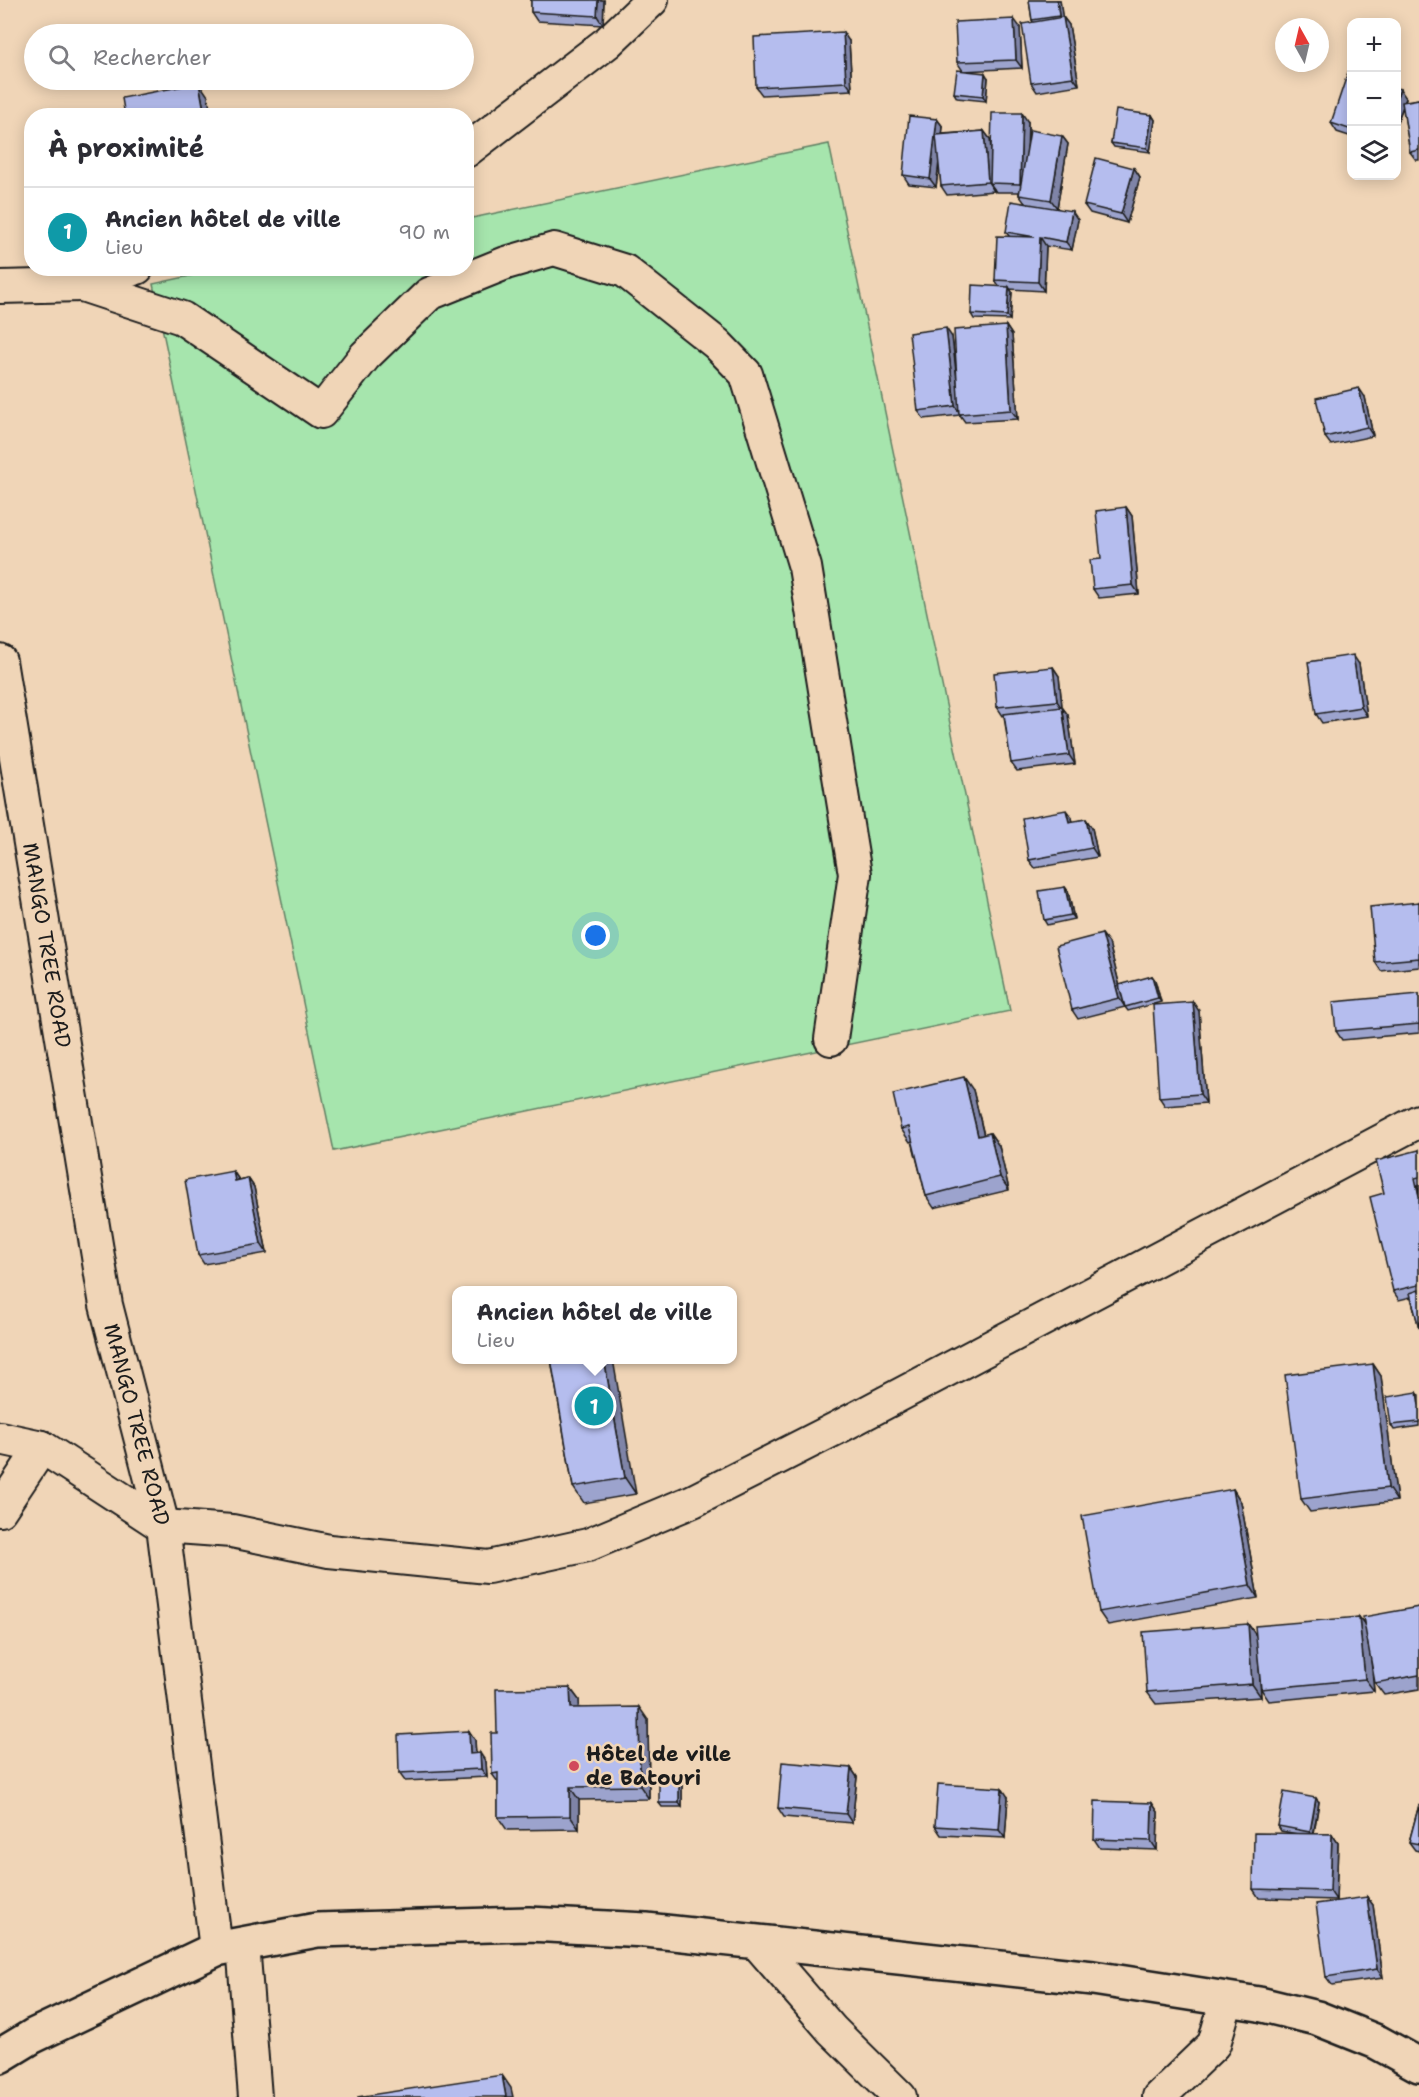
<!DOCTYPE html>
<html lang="fr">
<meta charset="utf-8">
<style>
body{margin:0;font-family:"Shantell Sans",sans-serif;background:#f7f7f7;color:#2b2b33}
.controls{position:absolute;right:18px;top:18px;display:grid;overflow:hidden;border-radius:12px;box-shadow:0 3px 15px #0003}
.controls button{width:54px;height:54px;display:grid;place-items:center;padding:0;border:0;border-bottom:2px solid #e1e1e2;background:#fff;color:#2b2b33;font:30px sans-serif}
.compass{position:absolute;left:1275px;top:18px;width:54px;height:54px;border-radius:50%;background:#fff;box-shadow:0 3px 15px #0003;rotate:352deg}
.you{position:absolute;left:596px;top:936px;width:21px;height:21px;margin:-15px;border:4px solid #fff;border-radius:50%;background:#1a73e8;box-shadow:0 0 0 9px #1a73e833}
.badge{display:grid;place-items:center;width:39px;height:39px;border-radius:50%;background:#0f766e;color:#fff;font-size:20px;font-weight:700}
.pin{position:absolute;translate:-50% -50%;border:3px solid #fff;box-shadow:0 2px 6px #0006}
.popup{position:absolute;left:452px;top:1286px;width:285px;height:78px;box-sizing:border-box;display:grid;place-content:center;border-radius:12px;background:#fff;filter:drop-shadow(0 2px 4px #0005);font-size:20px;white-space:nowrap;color:#7c7c81}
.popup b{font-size:22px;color:#2b2b33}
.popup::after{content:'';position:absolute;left:50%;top:100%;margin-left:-12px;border:12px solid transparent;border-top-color:#fff}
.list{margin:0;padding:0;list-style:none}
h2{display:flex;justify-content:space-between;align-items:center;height:78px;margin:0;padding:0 24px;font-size:26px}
h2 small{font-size:20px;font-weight:400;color:#7c7c81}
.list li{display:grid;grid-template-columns:39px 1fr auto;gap:18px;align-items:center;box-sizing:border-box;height:90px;padding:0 24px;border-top:2px solid #e1e1e2}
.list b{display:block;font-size:22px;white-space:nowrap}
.list p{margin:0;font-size:20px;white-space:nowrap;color:#7c7c81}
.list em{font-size:20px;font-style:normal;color:#7c7c81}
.icon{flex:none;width:33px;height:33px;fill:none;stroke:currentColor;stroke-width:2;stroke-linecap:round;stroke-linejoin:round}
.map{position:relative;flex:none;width:1419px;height:2097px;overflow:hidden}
.search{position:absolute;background:#fff;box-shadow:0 3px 15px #0003;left:24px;top:24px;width:450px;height:66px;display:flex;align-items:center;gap:15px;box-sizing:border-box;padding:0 21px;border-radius:33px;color:#7c7c81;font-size:22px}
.panel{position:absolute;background:#fff;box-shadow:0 3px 15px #0003;left:24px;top:108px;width:450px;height:168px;border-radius:24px}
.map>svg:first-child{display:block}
.green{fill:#a6e5ad;stroke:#618064;stroke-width:1.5}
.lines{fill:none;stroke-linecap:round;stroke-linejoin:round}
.street-casing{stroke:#1c1c1c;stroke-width:36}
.secondary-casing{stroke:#1c1c1c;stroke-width:38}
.street{stroke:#f0d5b7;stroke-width:32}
.secondary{stroke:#f0d5b7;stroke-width:33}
.wall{fill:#9ca3cd;stroke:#1c1c1c;stroke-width:1.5}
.shaded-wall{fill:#7f84a7;stroke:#1c1c1c;stroke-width:1.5}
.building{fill:#b5bdee;stroke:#1c1c1c;stroke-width:1.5}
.poi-dot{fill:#d1495b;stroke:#f0d5b7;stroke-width:2}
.labels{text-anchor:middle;stroke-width:5;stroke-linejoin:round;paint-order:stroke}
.street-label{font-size:21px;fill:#1c1c1c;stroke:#f0d5b7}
.poi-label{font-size:21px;font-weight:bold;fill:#1c1c1c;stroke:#f0d5b7;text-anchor:start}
</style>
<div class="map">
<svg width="1419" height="2097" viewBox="0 0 1419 2097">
<rect width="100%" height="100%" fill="#f0d5b7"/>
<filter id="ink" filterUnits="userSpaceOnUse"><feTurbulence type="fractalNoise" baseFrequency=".0167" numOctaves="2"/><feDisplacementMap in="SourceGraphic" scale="12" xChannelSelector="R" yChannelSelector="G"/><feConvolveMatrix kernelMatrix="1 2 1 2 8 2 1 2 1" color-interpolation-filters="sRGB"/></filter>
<g filter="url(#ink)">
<path class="green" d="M 829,144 L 1010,1011 L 334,1151 L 153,284 L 226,268 L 466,268 L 467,219 Z"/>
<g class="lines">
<defs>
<g id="street">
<path d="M 466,151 L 608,42 L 652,0"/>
<path d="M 82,285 L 182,318 L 321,412 L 365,356 L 429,294 L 506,263 L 554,249 L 625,271 L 717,344 L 746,374 L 805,567 L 855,874 L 831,1039"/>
<path d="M 0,287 L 82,285 L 137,268"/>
<path id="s1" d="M 0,661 L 106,1305 L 163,1526 L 216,1949"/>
<path d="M 0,1438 L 42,1447 L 163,1526 L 232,1531 L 329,1551 L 488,1567 L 588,1545 L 693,1501 L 839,1427 L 1419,1121"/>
<path d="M 0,1510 L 42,1447"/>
<path d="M 756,1942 L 832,2030 L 900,2097"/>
<path d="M 243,1944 L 255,2097"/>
<path d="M 1159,2097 L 1214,2044 L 1227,1999"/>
</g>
<path id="secondary" d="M 0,2056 L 33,2036 L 216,1949 L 317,1930 L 529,1924 L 646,1930 L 1093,1978 L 1259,2004 L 1317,2018 L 1377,2042 L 1419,2065"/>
</defs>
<use href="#street" class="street-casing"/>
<use href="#secondary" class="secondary-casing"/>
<use href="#street" class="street"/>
<use href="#secondary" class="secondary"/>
</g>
<g class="wall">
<path d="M 531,0 L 604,0 L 603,25 L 537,21 L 531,12 Z"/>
<path d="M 1029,0 L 1060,0 L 1062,17 L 1063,17 L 1069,25 L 1079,85 L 1037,92 L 1031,83 L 1033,22 L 1032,20 Z"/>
<path d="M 1020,27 L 1022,68 L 963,71 L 957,62 Z"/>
<path d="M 849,41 L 852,90 L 762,95 L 756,87 Z"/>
<path d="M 1352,73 L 1352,137 L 1337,132 L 1331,123 Z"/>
<path d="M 988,78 L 986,101 L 957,98 L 954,93 Z"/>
<path d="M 1396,88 L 1406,98 L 1405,101 L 1419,99 L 1419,160 L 1416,160 L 1410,152 L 1403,107 L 1396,125 Z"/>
<path d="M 1152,115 L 1155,120 L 1150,152 L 1114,147 L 1111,143 Z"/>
<path d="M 937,119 L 943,127 L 942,134 L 984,131 L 990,139 L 991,152 L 1028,122 L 1028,143 L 1062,136 L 1068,144 L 1057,208 L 1078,220 L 1072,250 L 1046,246 L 1044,291 L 1010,289 L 1012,292 L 1010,320 L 974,319 L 971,314 L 1000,287 L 995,280 L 1009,236 L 1006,232 L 1025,203 L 1019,195 L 1019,192 L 996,192 L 994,189 L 994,191 L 947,195 L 941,186 L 939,164 L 936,187 L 909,184 L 903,175 Z"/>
<path d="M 1134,168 L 1140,177 L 1127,223 L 1090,213 L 1084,205 Z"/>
<path d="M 1006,326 L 1012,335 L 1018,419 L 965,422 L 960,415 L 924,419 L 918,411 L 952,337 L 956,369 Z"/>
<path d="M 1365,397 L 1373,436 L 1331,445 L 1325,437 Z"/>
<path d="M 1126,507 L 1132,516 L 1139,594 L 1099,598 L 1093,589 L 1101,559 Z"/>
<path d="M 1359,664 L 1367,716 L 1322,723 L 1316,714 Z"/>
<path d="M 1053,667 L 1059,676 L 1062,707 L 1068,715 L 1075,764 L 1017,771 L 1011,763 L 1004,716 L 1003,716 L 997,707 Z"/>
<path d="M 1072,818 L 1073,822 L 1086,819 L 1092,828 L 1098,857 L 1035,868 L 1029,860 Z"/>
<path d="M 1065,887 L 1068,891 L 1074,919 L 1047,925 L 1044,920 Z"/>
<path d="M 1419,902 L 1419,967 L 1381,971 L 1375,962 Z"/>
<path d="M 1102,934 L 1109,943 L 1125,1007 L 1078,1019 L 1072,1010 Z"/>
<path d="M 1152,976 L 1155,980 L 1161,1002 L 1128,1011 L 1125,1007 Z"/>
<path d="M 1419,994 L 1419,1033 L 1342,1040 L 1336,1031 Z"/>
<path d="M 1199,1011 L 1206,1103 L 1165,1106 L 1159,1097 Z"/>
<path d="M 973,1090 L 984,1135 L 990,1133 L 999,1146 L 1009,1190 L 934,1208 L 926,1196 L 912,1141 L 910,1142 L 901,1129 Z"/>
<path d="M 1419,1150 L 1419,1328 L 1411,1297 L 1399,1300 L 1393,1291 L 1384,1193 Z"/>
<path d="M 233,1171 L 239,1180 L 248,1178 L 254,1187 L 267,1253 L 204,1264 L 198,1255 Z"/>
<path d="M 551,1359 L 636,1494 L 584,1503 L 573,1487 Z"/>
<path d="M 1373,1364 L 1381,1376 L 1397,1501 L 1310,1512 L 1301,1499 Z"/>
<path d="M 1417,1392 L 1419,1395 L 1419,1426 L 1394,1430 L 1391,1425 Z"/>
<path d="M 1233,1489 L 1241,1502 L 1258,1598 L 1108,1625 L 1099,1612 Z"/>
<path d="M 1419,1607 L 1419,1689 L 1384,1695 L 1375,1683 L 1371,1661 L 1374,1691 L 1269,1701 L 1261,1689 L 1260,1682 L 1261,1697 L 1156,1704 L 1147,1692 L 1248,1624 L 1256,1635 L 1359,1617 L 1364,1623 Z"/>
<path d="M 570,1688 L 579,1700 L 579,1708 L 648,1720 L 649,1799 L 579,1800 L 579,1829 L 507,1830 L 498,1817 L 498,1782 L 492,1774 L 497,1733 Z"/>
<path d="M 469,1731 L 475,1740 L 476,1754 L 486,1762 L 487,1777 L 405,1781 L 399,1773 Z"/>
<path d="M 851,1768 L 857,1777 L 852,1823 L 784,1817 L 778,1808 Z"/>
<path d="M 682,1783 L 682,1807 L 662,1807 L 659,1803 Z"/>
<path d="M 1008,1797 L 1005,1838 L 941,1835 L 935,1826 Z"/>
<path d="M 1319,1802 L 1314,1834 L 1332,1834 L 1338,1843 L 1336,1900 L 1259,1898 L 1253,1889 L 1298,1834 L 1281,1831 L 1278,1826 Z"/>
<path d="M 1152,1803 L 1158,1812 L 1157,1850 L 1100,1848 L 1094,1839 Z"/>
<path d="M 1419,1805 L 1419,1851 L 1415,1850 L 1409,1842 Z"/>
<path d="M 1367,1897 L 1373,1905 L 1383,1978 L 1332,1985 L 1326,1977 Z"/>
</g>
<g class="shaded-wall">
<path d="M 598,0 L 604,0 L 603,25 L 597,16 Z"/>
<path d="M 1057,0 L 1060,0 L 1063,21 L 1059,16 Z"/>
<path d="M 1063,17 L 1069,25 L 1079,85 L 1073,77 Z"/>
<path d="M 1014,19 L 1020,27 L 1022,68 L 1016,60 Z"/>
<path d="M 843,32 L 849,41 L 852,90 L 846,82 Z"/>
<path d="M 985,73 L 988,78 L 986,101 L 983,96 Z"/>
<path d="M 199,83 L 208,96 L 211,116 L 205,116 Z"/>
<path d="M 1400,89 L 1406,98 L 1396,125 L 1396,99 Z"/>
<path d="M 1022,113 L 1028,122 L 1026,193 L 1020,184 Z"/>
<path d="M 1152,115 L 1155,120 L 1150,152 L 1147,148 Z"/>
<path d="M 937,119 L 943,127 L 936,187 L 930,179 Z"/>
<path d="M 984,131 L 990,139 L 994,183 L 990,183 L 994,189 L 994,191 L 988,182 Z"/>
<path d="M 1062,136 L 1068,144 L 1057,208 L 1051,200 Z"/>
<path d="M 1134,168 L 1140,177 L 1127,223 L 1121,214 Z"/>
<path d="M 1072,211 L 1078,220 L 1072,250 L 1066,242 Z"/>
<path d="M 1040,237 L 1046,246 L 1044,291 L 1038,282 Z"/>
<path d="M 1009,287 L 1012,292 L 1010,320 L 1007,316 Z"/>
<path d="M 1006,326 L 1012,335 L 1018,419 L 1011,410 Z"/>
<path d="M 946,328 L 952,337 L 961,415 L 955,406 Z"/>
<path d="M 1359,388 L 1365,397 L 1373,436 L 1367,427 Z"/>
<path d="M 1126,507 L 1132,516 L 1139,594 L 1133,585 Z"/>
<path d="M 1353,655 L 1359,664 L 1367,716 L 1361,707 Z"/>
<path d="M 1053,667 L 1059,676 L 1062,707 L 1068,715 L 1075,764 L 1069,755 L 1063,710 L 1057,701 Z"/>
<path d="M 1066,810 L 1072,818 L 1075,831 L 1069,822 Z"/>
<path d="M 1086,819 L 1092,828 L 1098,857 L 1092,848 Z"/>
<path d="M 1065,887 L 1068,891 L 1074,919 L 1071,915 Z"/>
<path d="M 1102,934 L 1109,943 L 1125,1007 L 1119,998 Z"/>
<path d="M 1152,976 L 1155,980 L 1161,1002 L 1158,998 Z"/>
<path d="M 1193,1002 L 1199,1011 L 1206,1103 L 1200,1094 Z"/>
<path d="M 964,1077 L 973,1090 L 987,1149 L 978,1136 Z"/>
<path d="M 990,1133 L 999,1146 L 1009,1190 L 1000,1177 Z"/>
<path d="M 233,1171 L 239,1180 L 235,1181 Z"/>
<path d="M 248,1178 L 254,1187 L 267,1253 L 261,1244 Z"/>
<path d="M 604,1359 L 613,1359 L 636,1494 L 625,1478 Z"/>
<path d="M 1373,1364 L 1381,1376 L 1397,1501 L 1388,1488 Z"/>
<path d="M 1233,1489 L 1241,1502 L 1258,1598 L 1250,1585 Z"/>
<path d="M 1359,1617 L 1368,1629 L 1374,1691 L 1365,1679 Z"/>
<path d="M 1248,1624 L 1257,1637 L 1261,1697 L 1252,1684 Z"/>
<path d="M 570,1688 L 579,1700 L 580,1720 L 571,1708 Z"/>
<path d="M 639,1707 L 648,1720 L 649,1799 L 640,1786 Z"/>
<path d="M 469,1731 L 475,1740 L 476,1762 L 470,1754 Z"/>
<path d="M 480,1753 L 486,1762 L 487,1777 L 481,1769 Z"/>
<path d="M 851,1768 L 857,1777 L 852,1823 L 846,1814 Z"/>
<path d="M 679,1778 L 682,1783 L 682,1807 L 679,1803 Z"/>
<path d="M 570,1787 L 579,1800 L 579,1829 L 570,1816 Z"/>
<path d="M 1002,1788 L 1008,1797 L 1005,1838 L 999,1830 Z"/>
<path d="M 1316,1798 L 1319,1802 L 1313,1836 L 1310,1832 Z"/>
<path d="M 1152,1803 L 1158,1812 L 1157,1850 L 1151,1841 Z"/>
<path d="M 1332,1834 L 1338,1843 L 1336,1900 L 1330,1891 Z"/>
<path d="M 1367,1897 L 1373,1905 L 1383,1978 L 1377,1969 Z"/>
<path d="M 502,2075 L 511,2088 L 513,2097 L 506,2097 Z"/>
</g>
<g class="building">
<path d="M 531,0 L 598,0 L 597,16 L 531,12 Z"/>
<path d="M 1029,0 L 1057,0 L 1059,16 L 1032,20 Z"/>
<path d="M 1063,17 L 1073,77 L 1031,83 L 1022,24 Z"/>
<path d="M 1014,19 L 1016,60 L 957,62 L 955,22 Z"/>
<path d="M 843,32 L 846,82 L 756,87 L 754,37 Z"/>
<path d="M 957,70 L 985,73 L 983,96 L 954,93 Z"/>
<path d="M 1348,72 L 1352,73 L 1352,130 L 1331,123 Z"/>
<path d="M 199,83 L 205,116 L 125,116 L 122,98 Z"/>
<path d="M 1396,88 L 1400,89 L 1396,99 Z"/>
<path d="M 1419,99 L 1419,150 L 1410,152 L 1402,102 Z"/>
<path d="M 1116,110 L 1152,115 L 1147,148 L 1111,143 Z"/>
<path d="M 992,113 L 1022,113 L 1020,184 L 990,183 Z"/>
<path d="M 909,116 L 937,119 L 930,179 L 903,175 Z"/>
<path d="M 1030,130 L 1062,136 L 1051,200 L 1019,195 Z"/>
<path d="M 984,131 L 988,182 L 941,186 L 936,135 Z"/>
<path d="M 1096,158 L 1134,168 L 1121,214 L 1084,205 Z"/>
<path d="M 1011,201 L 1072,211 L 1066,242 L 1040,237 L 1038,282 L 995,280 L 997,236 L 1035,237 L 1006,232 Z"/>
<path d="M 972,285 L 1009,287 L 1007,316 L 971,314 Z"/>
<path d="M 1006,326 L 1011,410 L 959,414 L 954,330 Z"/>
<path d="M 946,328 L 955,406 L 918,411 L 909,333 Z"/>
<path d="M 1359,388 L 1367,427 L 1325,437 L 1316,398 Z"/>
<path d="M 1126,507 L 1133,585 L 1093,589 L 1090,560 L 1101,559 L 1096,511 Z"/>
<path d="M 1353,655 L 1361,707 L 1316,714 L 1308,662 Z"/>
<path d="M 1053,667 L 1057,701 L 997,707 L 994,673 Z"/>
<path d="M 1062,707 L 1069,755 L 1011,763 L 1004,714 Z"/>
<path d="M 1066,810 L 1069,822 L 1086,819 L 1092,848 L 1029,860 L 1022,818 Z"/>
<path d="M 1065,887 L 1071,915 L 1044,920 L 1039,891 Z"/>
<path d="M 1419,902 L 1419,958 L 1375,962 L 1370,907 Z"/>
<path d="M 1102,934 L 1119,998 L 1072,1010 L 1056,946 Z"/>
<path d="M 1152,976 L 1158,998 L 1125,1007 L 1119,985 Z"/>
<path d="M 1419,994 L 1419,1024 L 1336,1031 L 1333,1002 Z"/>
<path d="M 1193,1002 L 1200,1094 L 1159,1097 L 1153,1005 Z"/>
<path d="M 964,1077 L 978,1136 L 990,1133 L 1000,1177 L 926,1196 L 909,1127 L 901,1129 L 893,1094 Z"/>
<path d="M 1419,1150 L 1419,1177 L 1415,1178 L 1419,1196 L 1419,1285 L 1393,1291 L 1370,1197 L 1384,1193 L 1376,1161 Z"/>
<path d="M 233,1171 L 235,1181 L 248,1178 L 261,1244 L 198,1255 L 185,1180 Z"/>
<path d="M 1417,1185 L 1419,1185 L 1419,1195 Z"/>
<path d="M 1419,1290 L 1419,1328 L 1410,1293 Z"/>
<path d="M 551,1359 L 604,1359 L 625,1478 L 573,1487 Z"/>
<path d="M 1373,1364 L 1388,1488 L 1301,1499 L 1285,1375 Z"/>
<path d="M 1417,1392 L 1419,1406 L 1419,1422 L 1391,1425 L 1387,1397 Z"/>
<path d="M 1233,1489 L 1250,1585 L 1099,1612 L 1082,1516 Z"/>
<path d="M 1419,1607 L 1419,1675 L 1375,1683 L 1363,1617 Z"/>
<path d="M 1359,1617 L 1365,1679 L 1261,1689 L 1255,1626 Z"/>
<path d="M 1248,1624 L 1252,1684 L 1147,1692 L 1143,1632 Z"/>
<path d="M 570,1688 L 571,1708 L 639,1707 L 640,1786 L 570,1787 L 570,1816 L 498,1817 L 498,1773 L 492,1774 L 491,1733 L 497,1733 L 496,1689 Z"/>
<path d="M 469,1731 L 470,1754 L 480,1753 L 481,1769 L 399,1773 L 398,1735 Z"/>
<path d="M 782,1762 L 851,1768 L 846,1814 L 778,1808 Z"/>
<rect x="659" y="1778" width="20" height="25"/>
<path d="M 938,1784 L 1002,1788 L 999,1830 L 935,1826 Z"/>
<path d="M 1284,1792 L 1316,1798 L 1310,1832 L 1278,1826 Z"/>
<path d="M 1095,1801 L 1152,1803 L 1151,1841 L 1094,1839 Z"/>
<path d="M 1419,1805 L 1419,1844 L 1409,1842 Z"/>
<path d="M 1254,1833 L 1332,1834 L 1330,1891 L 1253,1889 Z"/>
<path d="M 1367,1897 L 1377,1969 L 1326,1977 L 1316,1904 Z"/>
<path d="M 502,2075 L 506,2097 L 357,2097 Z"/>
</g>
</g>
<circle class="poi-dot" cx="574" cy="1766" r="6"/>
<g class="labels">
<g class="street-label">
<text dy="7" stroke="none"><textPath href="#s1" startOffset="288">MANGO TREE ROAD</textPath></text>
<text dy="7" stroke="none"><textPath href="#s1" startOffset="776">MANGO TREE ROAD</textPath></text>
</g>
<g class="poi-label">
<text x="586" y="1761">Hôtel de ville<tspan x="586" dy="24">de Batouri</tspan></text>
</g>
</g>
</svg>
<div class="controls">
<button>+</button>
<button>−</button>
<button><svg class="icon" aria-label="layers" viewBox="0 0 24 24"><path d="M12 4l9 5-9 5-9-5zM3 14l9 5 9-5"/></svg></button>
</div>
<svg class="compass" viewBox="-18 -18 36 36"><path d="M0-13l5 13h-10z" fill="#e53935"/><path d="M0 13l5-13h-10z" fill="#7c7c81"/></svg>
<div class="you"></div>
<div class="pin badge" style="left:594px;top:1406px;background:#0f9aa8">1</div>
<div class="popup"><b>Ancien hôtel de ville</b>Lieu</div>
<div class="search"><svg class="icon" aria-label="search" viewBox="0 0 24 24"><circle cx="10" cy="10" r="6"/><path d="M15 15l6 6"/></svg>Rechercher</div>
<section class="panel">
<h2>À proximité<small></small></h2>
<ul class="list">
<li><span class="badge" style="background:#0f9aa8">1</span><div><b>Ancien hôtel de ville</b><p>Lieu</p></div><em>90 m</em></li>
</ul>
</section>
</div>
